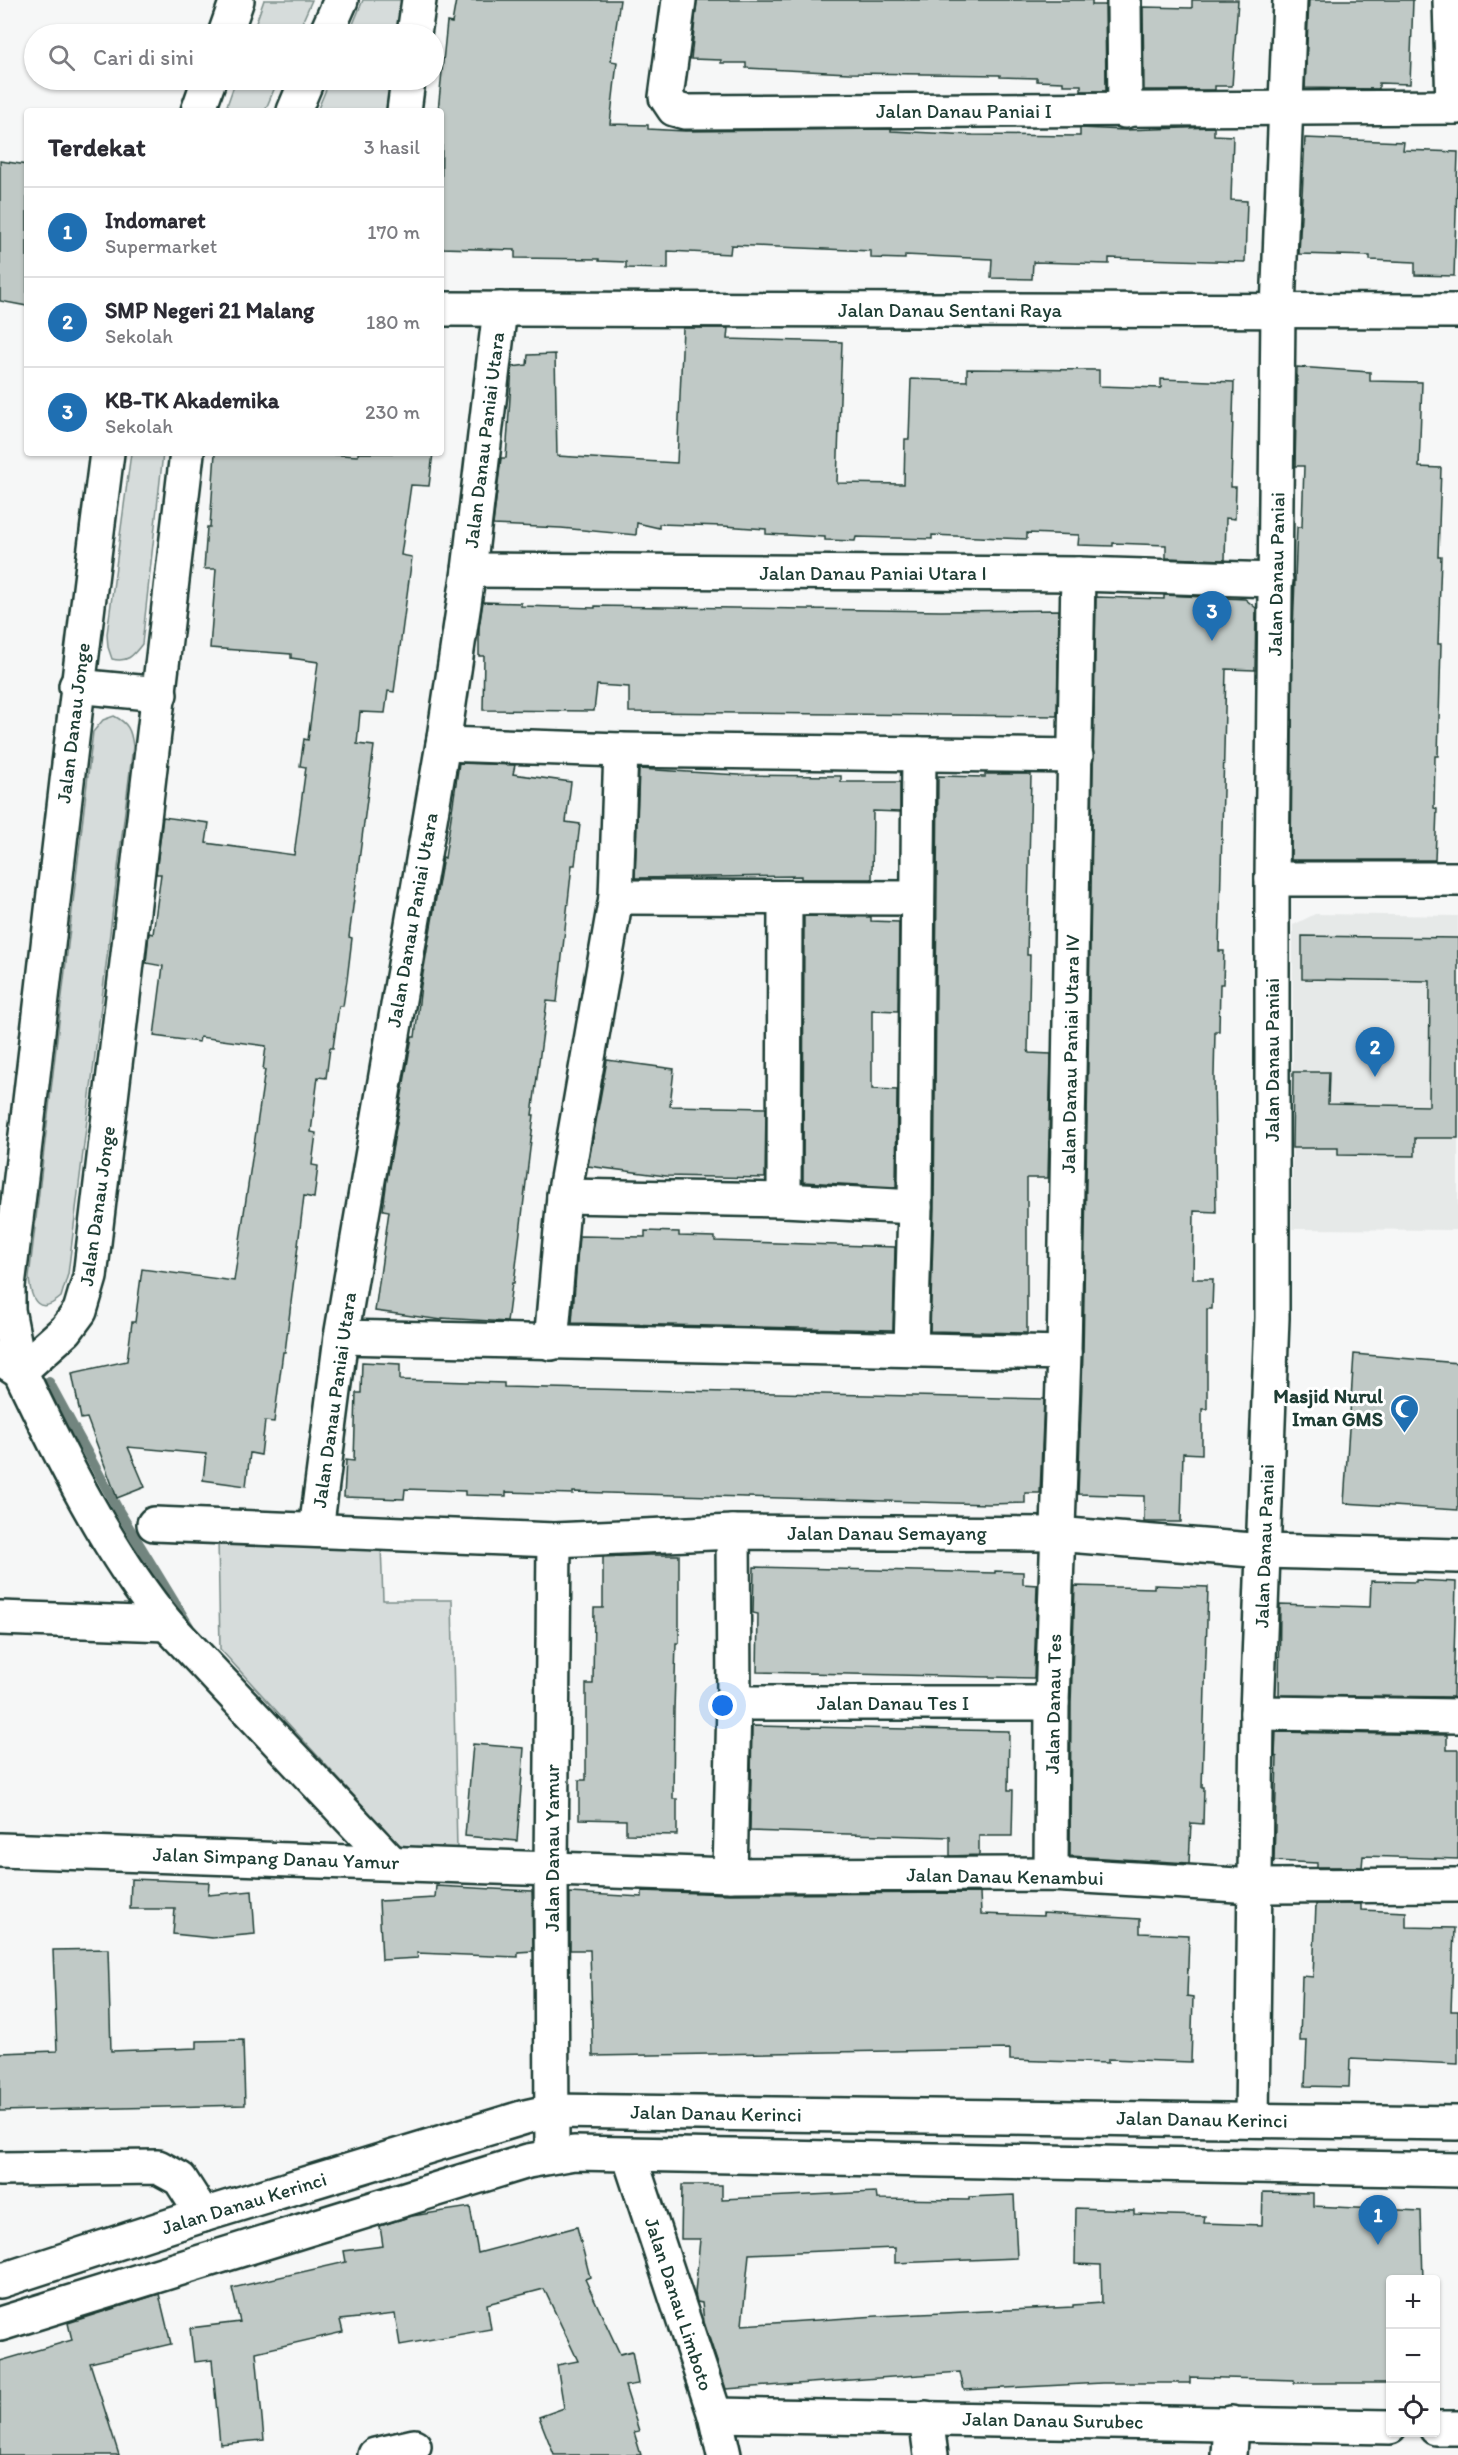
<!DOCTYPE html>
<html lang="id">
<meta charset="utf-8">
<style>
body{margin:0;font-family:Itim,sans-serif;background:#f2f2f3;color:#2b2b33}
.controls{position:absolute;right:18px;bottom:18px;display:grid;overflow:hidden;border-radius:6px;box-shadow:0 2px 4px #0004}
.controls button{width:54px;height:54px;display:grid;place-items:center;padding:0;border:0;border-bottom:2px solid #e1e1e2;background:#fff;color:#2b2b33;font:30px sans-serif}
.you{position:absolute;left:723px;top:1706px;width:21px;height:21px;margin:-15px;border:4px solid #fff;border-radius:50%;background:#1a73e8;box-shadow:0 0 0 9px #1a73e833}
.badge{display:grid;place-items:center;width:39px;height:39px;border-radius:50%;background:#1f6fb2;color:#fff;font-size:20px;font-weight:700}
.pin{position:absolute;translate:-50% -50px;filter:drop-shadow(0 2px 3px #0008)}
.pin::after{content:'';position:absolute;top:32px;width:21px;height:18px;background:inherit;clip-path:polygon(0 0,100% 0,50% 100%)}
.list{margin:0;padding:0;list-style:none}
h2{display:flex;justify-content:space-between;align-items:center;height:78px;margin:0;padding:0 24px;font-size:26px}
h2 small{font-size:20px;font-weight:400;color:#7c7c81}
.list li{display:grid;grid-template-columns:39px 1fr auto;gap:18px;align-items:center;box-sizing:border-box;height:90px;padding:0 24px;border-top:2px solid #e1e1e2}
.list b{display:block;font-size:22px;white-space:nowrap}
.list p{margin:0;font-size:20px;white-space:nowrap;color:#7c7c81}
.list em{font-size:20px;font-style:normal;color:#7c7c81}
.icon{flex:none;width:33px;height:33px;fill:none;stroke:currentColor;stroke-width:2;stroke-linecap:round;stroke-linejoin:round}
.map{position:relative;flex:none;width:1458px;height:2455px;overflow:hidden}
.search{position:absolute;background:#fff;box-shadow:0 2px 4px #0004;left:24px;top:24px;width:420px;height:66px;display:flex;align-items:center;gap:15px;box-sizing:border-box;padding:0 21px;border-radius:33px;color:#7c7c81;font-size:22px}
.panel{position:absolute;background:#fff;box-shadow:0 2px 4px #0004;left:24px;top:108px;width:420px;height:348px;border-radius:6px}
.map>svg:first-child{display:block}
.built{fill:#e6e9e8}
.green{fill:#d6dcdb;stroke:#7a8c88;stroke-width:1.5}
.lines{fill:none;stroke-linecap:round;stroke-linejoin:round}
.stream{stroke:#72857f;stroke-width:10}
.building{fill:#c0c9c6;stroke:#1f3d34;stroke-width:1.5}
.minor-casing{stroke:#1f3d34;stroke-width:38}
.tertiary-casing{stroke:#1f3d34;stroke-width:38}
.secondary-casing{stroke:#1f3d34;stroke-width:38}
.minor{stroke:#fff;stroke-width:33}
.tertiary{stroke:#fff;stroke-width:33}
.secondary{stroke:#fff;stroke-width:33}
.labels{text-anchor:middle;stroke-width:6;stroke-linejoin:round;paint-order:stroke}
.street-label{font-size:20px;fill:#1f3d34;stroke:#fff}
.poi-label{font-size:20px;font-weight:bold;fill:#1f3d34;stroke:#fff;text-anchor:end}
</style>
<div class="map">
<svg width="1458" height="2455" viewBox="0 0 1458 2455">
<rect width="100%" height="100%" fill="#f6f7f7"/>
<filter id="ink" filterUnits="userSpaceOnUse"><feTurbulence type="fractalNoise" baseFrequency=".0167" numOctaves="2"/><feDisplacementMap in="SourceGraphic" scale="12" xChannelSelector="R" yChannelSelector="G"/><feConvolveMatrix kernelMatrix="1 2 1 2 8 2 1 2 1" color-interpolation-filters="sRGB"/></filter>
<g filter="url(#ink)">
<path class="built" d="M 1315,914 L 1458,916 L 1458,1230 L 1292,1229 L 1293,925 Z"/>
<g class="green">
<path d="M 264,0 L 312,0 L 297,34 L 252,34 Z"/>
<path d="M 363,0 L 405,0 L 400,34 L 349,34 Z"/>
<path d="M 236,80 L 278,80 L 265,111 L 225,111 Z"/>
<path d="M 330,80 L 393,80 L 388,111 L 317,111 Z"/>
<path d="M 131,453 L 163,453 L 142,644 C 133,656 127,663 112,659 L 108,647 L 107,634 Z"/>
<path d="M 114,716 C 128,723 131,730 133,746 L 68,1274 L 61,1297 C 39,1316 31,1301 29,1278 L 93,732 L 103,720 Z"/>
<path d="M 218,1538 L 381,1545 L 383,1600 L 452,1600 L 457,1851 L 399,1845 L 220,1649 Z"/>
</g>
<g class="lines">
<path class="stream" d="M 49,1382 L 119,1511 L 189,1626"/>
</g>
<g class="building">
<path d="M 456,0 L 620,0 L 611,61 L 617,62 L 610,124 L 648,125 L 648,129 L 685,131 L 891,129 L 891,131 L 973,135 L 1080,136 L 1080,128 L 1125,130 L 1214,127 L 1214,135 L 1233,136 L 1231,200 L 1247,201 L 1245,262 L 1109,258 L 1109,264 L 1033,262 L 1032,279 L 991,278 L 992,259 L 905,255 L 905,259 L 871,258 L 871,251 L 731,245 L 730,254 L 668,251 L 668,269 L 626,268 L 626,262 L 599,261 L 599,259 L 515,258 L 515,250 L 441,248 L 442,117 L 441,111 L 438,111 L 447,22 L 452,23 Z"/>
<path d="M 697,0 L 1092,0 L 1092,5 L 1105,5 L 1106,91 L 1081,91 L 1081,85 L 1063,85 L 1063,82 L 1037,81 L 1037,78 L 1000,77 L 1000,75 L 849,73 L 746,68 L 746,63 L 721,63 L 721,60 L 691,59 Z"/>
<path d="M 1192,0 L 1238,0 L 1232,86 L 1215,86 L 1215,90 L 1144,90 L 1143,7 L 1192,8 Z"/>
<path d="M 1309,0 L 1413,0 L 1410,84 L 1379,83 L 1379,89 L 1305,88 Z"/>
<path d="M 1305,138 L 1404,142 L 1403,150 L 1458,152 L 1454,276 L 1415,275 L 1415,262 L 1370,260 L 1370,256 L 1299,254 Z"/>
<path d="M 0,161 L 27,165 L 27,306 L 0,301 Z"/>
<path d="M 683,328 L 728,328 L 727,339 L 842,342 L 837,483 L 904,484 L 905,439 L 909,439 L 911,379 L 967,381 L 967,369 L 1099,370 L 1099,386 L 1161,388 L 1161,379 L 1234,382 L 1231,487 L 1236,487 L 1235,519 L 1226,518 L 1225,560 L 1166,558 L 1166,545 L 1113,543 L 1113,546 L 1078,545 L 1079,535 L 1027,533 L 1027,539 L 932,535 L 932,539 L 856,537 L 855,541 L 825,540 L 825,537 L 766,534 L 766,529 L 723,526 L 659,524 L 659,528 L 637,523 L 636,535 L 561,528 L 493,525 L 501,458 L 506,458 L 512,367 L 527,365 L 528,355 L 555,354 L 557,456 L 677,463 Z"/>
<path d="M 1297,367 L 1370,372 L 1370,381 L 1422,382 L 1419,467 L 1441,468 L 1438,556 L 1441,556 L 1438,644 L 1441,644 L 1438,756 L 1435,756 L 1434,808 L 1437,809 L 1435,860 L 1291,860 L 1293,631 L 1297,527 L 1302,527 L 1304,466 L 1295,466 Z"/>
<path d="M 215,453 L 306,453 L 358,456 L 358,453 L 433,453 L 429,486 L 411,485 L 401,555 L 412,557 L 394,692 L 388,691 L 385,713 L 360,712 L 357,744 L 374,746 L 349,937 L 352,938 L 347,980 L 343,1006 L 339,1006 L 333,1048 L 330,1048 L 326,1078 L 318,1077 L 311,1132 L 316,1133 L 312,1165 L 318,1166 L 314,1198 L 304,1196 L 285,1352 L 283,1352 L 274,1422 L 265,1421 L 261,1455 L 250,1453 L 246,1486 L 203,1480 L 206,1454 L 128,1447 L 145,1487 L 117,1498 L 87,1418 L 81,1419 L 72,1373 L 127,1361 L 132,1322 L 135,1322 L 142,1269 L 234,1281 L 265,1070 L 263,1070 L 266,1046 L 200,1037 L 199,1042 L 154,1036 L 163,966 L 146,963 L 149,933 L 153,934 L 161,874 L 156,874 L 163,817 L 209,823 L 206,843 L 294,855 L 306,767 L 300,766 L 304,739 L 308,740 L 318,662 L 291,658 L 291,654 L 210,648 L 216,569 L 204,569 L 207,527 L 210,527 Z"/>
<path d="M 1164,595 L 1245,599 L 1256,608 L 1255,670 L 1226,669 L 1219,951 L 1224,951 L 1223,984 L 1220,984 L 1219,1031 L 1215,1031 L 1214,1076 L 1216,1212 L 1194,1211 L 1193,1279 L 1213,1279 L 1212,1309 L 1207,1309 L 1207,1409 L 1202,1409 L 1202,1454 L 1183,1453 L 1181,1522 L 1144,1522 L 1144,1496 L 1078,1494 L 1083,1354 L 1096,597 L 1164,599 Z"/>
<path d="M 483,602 L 521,603 L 521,606 L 595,608 L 595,606 L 941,611 L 1059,610 L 1057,716 L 629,712 L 629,687 L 597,685 L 594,711 L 483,710 L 484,656 L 479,656 L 479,628 Z"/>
<path d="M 459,763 L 515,765 L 513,774 L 571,782 L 566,822 L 580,824 L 575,865 L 572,865 L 557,1002 L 547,1001 L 532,1115 L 534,1115 L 514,1283 L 512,1283 L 507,1322 L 442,1318 L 442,1320 L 375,1311 L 389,1211 L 383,1210 L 387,1179 L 412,1037 L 415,1037 L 421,985 L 443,857 L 445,858 Z"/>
<path d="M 639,769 L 739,775 L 841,776 L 841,782 L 900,782 L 900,812 L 873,811 L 872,879 L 801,879 L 801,876 L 635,878 Z"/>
<path d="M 985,774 L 1031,774 L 1027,955 L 1030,955 L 1028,1050 L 1029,1053 L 1051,1054 L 1048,1178 L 1027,1178 L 1027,1333 L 930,1331 L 934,1208 L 938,776 L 985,777 Z"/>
<path d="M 804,916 L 871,917 L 871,921 L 899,922 L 898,1011 L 872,1010 L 872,1089 L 897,1090 L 896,1187 L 803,1182 Z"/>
<path d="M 1302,936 L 1458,938 L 1458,1138 L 1415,1138 L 1415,1156 L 1338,1155 L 1338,1148 L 1292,1148 L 1293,1072 L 1329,1072 L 1328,1104 L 1429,1106 L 1430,981 L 1302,979 Z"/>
<path d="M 607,1060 L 674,1069 L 670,1106 L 766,1108 L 765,1178 L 666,1176 L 588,1166 Z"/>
<path d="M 645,1231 L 679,1232 L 679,1236 L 715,1237 L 715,1241 L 895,1247 L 893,1330 L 572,1323 L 579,1236 L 645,1237 Z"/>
<path d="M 1354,1354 L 1458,1363 L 1458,1510 L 1344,1503 Z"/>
<path d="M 362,1362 L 400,1364 L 400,1380 L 504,1383 L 504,1387 L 1044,1399 L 1040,1493 L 1025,1493 L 1025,1503 L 988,1504 L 573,1492 L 573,1494 L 506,1492 L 506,1496 L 465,1495 L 465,1491 L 405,1489 L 404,1499 L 344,1497 L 346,1460 L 354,1461 L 356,1393 L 361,1393 Z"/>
<path d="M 649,1555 L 679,1555 L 679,1643 L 676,1643 L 674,1710 L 673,1799 L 677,1799 L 677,1835 L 626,1834 L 626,1820 L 579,1819 L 579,1780 L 586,1780 L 586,1684 L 593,1684 L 594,1608 L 603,1608 L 603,1557 Z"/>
<path d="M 754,1567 L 995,1573 L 995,1571 L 1023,1572 L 1023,1584 L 1037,1585 L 1034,1678 L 757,1672 L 758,1614 L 753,1613 Z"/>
<path d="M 1416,1580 L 1456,1582 L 1453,1697 L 1279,1695 L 1280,1604 L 1370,1607 L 1371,1581 L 1416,1582 Z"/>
<path d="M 1154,1585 L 1208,1587 L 1202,1787 L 1204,1787 L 1203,1824 L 1191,1823 L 1189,1863 L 1070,1856 L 1071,1703 L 1075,1586 L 1154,1588 Z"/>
<path d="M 752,1726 L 1009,1731 L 1008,1790 L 1013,1790 L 1012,1836 L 979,1836 L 979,1855 L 950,1856 L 950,1837 L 750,1831 Z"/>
<path d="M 1276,1732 L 1447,1735 L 1447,1750 L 1458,1750 L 1458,1859 L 1363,1856 L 1362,1867 L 1317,1867 L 1317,1863 L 1274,1861 L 1277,1757 L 1275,1756 Z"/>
<path d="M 473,1744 L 524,1748 L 517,1841 L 465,1836 Z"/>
<path d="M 131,1879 L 209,1882 L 208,1895 L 252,1891 L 255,1934 L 212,1938 L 173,1934 L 175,1909 L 130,1909 Z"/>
<path d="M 436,1886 L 532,1891 L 533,1951 L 518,1952 L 518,1957 L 417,1953 L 418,1958 L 382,1960 L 379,1901 L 435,1898 Z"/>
<path d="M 642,1891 L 730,1894 L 980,1893 L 981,1914 L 1043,1916 L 1043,1913 L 1140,1919 L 1140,1933 L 1189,1935 L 1187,1996 L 1193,1997 L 1191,2062 L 1108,2059 L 1108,2063 L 1010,2060 L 1010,2049 L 593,2056 L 590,1950 L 570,1950 L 570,1893 L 642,1897 Z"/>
<path d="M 1316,1904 L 1361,1904 L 1361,1910 L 1406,1912 L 1406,1927 L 1454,1928 L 1451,2011 L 1458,2011 L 1458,2064 L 1350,2059 L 1349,2087 L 1305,2086 L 1307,2041 L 1300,2041 L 1302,1976 L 1313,1977 Z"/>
<path d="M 108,1949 L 111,2051 L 197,2048 L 197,2041 L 243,2040 L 245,2105 L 0,2111 L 0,2053 L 57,2051 L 53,1950 Z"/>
<path d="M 682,2185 L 722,2185 L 722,2199 L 876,2192 L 877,2199 L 969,2200 L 969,2197 L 1014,2195 L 1017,2258 L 895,2263 L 895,2248 L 749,2254 L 742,2325 L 877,2316 L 1073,2307 L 1073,2305 L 1102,2303 L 1101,2265 L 1075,2264 L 1076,2208 L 1134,2210 L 1134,2214 L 1205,2216 L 1204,2223 L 1262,2225 L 1263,2192 L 1313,2193 L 1313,2206 L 1421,2211 L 1423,2280 L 1390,2280 L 1390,2383 L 1294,2383 L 1294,2380 L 1190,2377 L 1190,2383 L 1102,2383 L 964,2390 L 960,2372 L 726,2389 L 704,2322 L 702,2303 L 697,2302 L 695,2293 L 700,2239 L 681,2239 Z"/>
<path d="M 470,2207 L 478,2253 L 577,2227 L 590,2277 L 585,2279 L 620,2354 L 632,2351 L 638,2384 L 625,2386 L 639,2431 L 634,2432 L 641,2455 L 554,2455 L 539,2417 L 564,2408 L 557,2365 L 578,2361 L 544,2289 L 487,2304 L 491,2329 L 400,2345 L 395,2314 L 340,2320 L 343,2332 L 256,2352 L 264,2440 L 220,2444 L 212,2360 L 194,2362 L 190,2328 L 240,2322 L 232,2288 L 346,2262 L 344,2251 L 383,2246 L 380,2226 L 412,2216 Z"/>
<path d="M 159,2294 L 171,2344 L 90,2363 L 119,2455 L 0,2455 L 0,2361 L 72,2340 L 68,2323 Z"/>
</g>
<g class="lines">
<defs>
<g id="minor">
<path d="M 679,0 L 666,97 L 674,109 L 685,112 L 1458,107"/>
<path d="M 1124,0 L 1125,111"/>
<path d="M 1450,0 L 1453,107"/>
<path d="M 414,34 L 419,0"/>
<path d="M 404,111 L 408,80"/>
<path d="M 441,309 L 1458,311"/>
<path d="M 469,570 L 1078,574 L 1276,580"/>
<path d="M 443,744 L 621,750 L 1076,756"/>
<path d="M 1272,879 L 1458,879"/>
<path d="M 616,897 L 917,898"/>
<path d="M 564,1196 L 784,1200 L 915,1207"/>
<path d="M 784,1200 L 785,898"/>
<path d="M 341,1337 L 1064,1353"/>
<path d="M 551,1343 L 564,1196 L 616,897 L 621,750"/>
<path d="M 911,1348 L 915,1207 L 919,754"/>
<path d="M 0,1358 L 20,1371 C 60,1455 108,1552 167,1624 L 391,1862"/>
<path d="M 154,1524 L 554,1540 L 733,1532 L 1056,1534 L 1264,1551 L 1458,1556"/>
<path d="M 316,1530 L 341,1337 L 443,744 L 469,570 L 500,309"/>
<path d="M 0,1618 L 167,1624"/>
<path d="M 734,1703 L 1052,1703"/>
<path d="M 1257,1713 L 1458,1716"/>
<path d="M 0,1850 L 730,1875 L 1051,1874 L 1254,1886 L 1458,1885"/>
<path d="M 1051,1874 L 1052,1703 L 1064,1353 L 1078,574"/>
<path d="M 730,1875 L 734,1703 L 733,1532"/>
<path d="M 1252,2120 L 1257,1713 L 1272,1318 L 1272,879 L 1278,310 L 1290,0"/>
<path d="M 629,2155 L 715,2415 L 724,2455"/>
<path d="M 552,2156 L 551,1869 L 554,1540"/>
<path d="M 0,2169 L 158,2167 L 180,2179 L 203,2215"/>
<path d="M 715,2415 L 1390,2427"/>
<path d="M 926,2418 L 931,2455"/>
<path d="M 1436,2428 L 1458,2428"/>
<path d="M 375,2455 L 414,2446"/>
<path d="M 1229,2455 L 1231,2423"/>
</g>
<g id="tertiary">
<path d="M 0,2281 L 203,2215 L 525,2117 L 552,2111 L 1458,2123"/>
<path d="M 0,2324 L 528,2161 L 574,2153 L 1458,2170"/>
</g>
<g id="secondary">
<path d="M 225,34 L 237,0"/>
<path d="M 326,34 L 341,0"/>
<path d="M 198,111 L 209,80"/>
<path d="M 294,111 L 307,80"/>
<path d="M 76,686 L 160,694"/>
<path d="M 20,1371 L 66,1330 L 80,1311 L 90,1277 L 187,453"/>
<path d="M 20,1371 L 8,1310 L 8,1286 C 42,1008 71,730 107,453"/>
</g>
</defs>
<use href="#minor" class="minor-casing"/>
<use href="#tertiary" class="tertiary-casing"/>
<use href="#secondary" class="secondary-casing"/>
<use href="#minor" class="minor"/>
<use href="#tertiary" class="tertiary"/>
<use href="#secondary" class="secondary"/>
</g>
</g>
<defs>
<symbol id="mosque-pin" viewBox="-11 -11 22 30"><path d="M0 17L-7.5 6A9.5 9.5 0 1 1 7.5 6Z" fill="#1f6fb2" stroke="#fff"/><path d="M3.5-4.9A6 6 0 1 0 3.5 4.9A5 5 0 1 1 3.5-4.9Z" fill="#fff"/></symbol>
</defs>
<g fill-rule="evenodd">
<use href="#mosque-pin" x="1388" y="1392" width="33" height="45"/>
</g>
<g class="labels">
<g class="street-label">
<text x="964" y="118">Jalan Danau Paniai I</text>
<text x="950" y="317">Jalan Danau Sentani Raya</text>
<text transform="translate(484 440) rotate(-83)" y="7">Jalan Danau Paniai Utara</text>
<text x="873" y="580">Jalan Danau Paniai Utara I</text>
<text transform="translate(1276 574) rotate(-89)" y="7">Jalan Danau Paniai</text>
<text transform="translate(73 723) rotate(-83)" y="7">Jalan Danau Jonge</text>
<text transform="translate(412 920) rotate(-80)" y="7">Jalan Danau Paniai Utara</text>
<text transform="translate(1070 1054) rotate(-89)" y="7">Jalan Danau Paniai Utara IV</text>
<text transform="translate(1272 1060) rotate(-90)" y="7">Jalan Danau Paniai</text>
<text transform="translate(97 1206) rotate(-82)" y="7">Jalan Danau Jonge</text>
<text transform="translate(334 1400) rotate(-82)" y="7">Jalan Danau Paniai Utara</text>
<text x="887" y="1540">Jalan Danau Semayang</text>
<text transform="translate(1264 1546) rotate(-88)" y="7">Jalan Danau Paniai</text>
<text x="893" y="1710">Jalan Danau Tes I</text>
<text transform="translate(1053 1704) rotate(-89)" y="7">Jalan Danau Tes</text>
<text transform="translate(552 1848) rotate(-90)" y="7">Jalan Danau Yamur</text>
<text transform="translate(276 1858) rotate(2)" y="7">Jalan Simpang Danau Yamur</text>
<text transform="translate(1005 1876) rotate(1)" y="7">Jalan Danau Kenambui</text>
<text transform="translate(716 2113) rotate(1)" y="7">Jalan Danau Kerinci</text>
<text transform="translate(1202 2119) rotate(1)" y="7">Jalan Danau Kerinci</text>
<text transform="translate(244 2203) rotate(-17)" y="7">Jalan Danau Kerinci</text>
<text transform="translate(679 2304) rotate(72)" y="7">Jalan Danau Limboto</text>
<text transform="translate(1053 2420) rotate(1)" y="7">Jalan Danau Surubec</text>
</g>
<g class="poi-label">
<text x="1383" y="1403">Masjid Nurul<tspan x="1383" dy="23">Iman GMS</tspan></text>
</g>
</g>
</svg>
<div class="controls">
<button>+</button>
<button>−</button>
<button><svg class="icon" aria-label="locate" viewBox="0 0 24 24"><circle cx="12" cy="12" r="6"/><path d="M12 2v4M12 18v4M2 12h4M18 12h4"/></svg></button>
</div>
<div class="you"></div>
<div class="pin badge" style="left:1378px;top:2245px">1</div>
<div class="pin badge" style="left:1375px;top:1077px">2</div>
<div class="pin badge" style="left:1212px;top:641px">3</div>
<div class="search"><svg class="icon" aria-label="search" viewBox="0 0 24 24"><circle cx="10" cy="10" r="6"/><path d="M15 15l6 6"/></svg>Cari di sini</div>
<section class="panel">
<h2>Terdekat<small>3 hasil</small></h2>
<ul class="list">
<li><span class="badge">1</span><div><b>Indomaret</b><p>Supermarket</p></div><em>170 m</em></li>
<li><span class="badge">2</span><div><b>SMP Negeri 21 Malang</b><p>Sekolah</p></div><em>180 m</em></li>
<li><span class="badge">3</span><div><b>KB-TK Akademika</b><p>Sekolah</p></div><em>230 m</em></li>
</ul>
</section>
</div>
